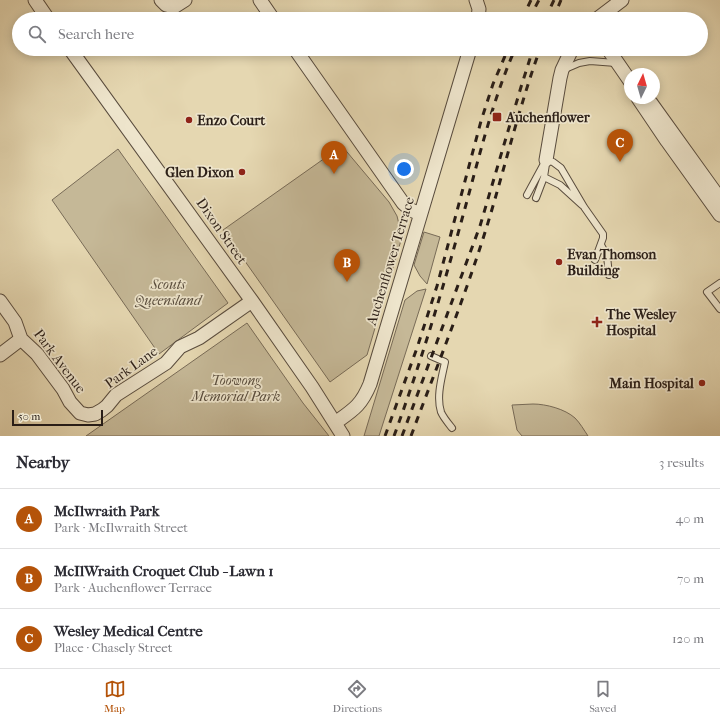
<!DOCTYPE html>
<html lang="en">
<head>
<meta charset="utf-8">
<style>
	:root { --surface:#fff; --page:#f2f2f3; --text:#2b2b33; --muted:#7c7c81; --line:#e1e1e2; --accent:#b45309 }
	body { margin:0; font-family:"IM FELL French Canon",serif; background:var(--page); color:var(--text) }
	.compass { position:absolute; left:624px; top:68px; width:36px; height:36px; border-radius:50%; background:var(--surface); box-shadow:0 2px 10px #0003; rotate:5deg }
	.scale { position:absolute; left:12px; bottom:10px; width:91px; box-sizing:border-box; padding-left:4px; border:2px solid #2a1e17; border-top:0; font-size:11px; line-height:14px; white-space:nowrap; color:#2a1e17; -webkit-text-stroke:3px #eee5cc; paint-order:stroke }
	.you { position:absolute; left:404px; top:169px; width:14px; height:14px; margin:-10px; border:3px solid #fff; border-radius:50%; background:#1a73e8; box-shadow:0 0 0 6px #1a73e833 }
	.badge { display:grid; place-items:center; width:26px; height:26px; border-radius:50%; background:var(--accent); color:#fff; font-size:13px; font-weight:700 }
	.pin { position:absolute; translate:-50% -33px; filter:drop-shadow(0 1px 2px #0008) }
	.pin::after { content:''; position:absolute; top:21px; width:14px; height:12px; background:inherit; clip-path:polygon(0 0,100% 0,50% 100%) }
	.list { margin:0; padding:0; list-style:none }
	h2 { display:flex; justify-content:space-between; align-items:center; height:52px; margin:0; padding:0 16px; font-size:17px }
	h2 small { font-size:13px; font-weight:400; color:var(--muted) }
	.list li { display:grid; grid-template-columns:26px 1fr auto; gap:12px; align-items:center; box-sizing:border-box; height:60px; padding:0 16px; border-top:1px solid var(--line) }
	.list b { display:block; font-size:15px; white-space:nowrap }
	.list p { margin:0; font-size:13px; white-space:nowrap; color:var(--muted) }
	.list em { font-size:13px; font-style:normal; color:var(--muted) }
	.icon { flex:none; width:22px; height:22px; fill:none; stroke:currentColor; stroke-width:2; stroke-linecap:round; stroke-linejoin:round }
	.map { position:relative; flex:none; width:720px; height:436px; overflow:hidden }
	.search { position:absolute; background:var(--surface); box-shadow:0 2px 10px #0003; left:12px; right:12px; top:12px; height:44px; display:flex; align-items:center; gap:10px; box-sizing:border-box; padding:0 14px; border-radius:22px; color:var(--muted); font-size:15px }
	.sheet { height:232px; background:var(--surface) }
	nav { display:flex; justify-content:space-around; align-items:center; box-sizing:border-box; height:56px; border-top:1px solid var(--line); background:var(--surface); font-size:11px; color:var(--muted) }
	nav a { display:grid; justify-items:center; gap:2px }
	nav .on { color:var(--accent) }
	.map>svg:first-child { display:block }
	.green { fill:#c5b897; stroke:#786b57 }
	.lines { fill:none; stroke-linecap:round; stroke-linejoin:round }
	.service-casing { stroke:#594c3e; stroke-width:8 }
	.minor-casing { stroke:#594c3e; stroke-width:15 }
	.service { stroke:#eee5cc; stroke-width:6 }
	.minor { stroke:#eee5cc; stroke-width:13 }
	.rail { stroke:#2a1e17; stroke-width:3; stroke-dasharray:7 7; stroke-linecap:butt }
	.poi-dot { fill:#8f2418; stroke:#eee5cc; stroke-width:1.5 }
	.labels { text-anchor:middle; stroke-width:3.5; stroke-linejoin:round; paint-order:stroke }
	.poi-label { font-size:14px; font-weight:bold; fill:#2a1e17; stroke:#eee5cc; text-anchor:start }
	.street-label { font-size:14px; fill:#2a1e17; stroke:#eee5cc }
	.park-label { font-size:14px; font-style:italic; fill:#584c3d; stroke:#eee5cc }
</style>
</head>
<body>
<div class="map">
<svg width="720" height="436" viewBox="0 0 720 436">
	<rect width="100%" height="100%" fill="#e5d7b1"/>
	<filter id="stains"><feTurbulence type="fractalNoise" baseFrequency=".005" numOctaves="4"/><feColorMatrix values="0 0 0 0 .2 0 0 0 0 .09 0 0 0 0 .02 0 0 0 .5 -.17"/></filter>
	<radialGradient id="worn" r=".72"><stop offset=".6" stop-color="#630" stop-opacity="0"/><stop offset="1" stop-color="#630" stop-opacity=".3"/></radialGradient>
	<path class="green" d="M342,146L389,202L397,216L402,237L367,355L330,382L223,230Z
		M118,149L228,303L159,354L52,200Z
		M424,232L440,237L427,284L420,276L414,265Z
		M426,289L379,436H364L405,300L417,291Z
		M247,323L303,403L329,436H86Z
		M533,404C546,404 565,409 575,418C580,423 584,430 588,436H522L517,430L512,405Z"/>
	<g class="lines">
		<defs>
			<path id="service" d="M565,69L579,63L590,61L616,63
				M546,160L553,162L561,168L584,207L603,234V238L595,260
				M544,177L560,185L582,205
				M527,195L546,160
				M536,198L544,177L546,164
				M601,245L607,256L609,275
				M720,283L707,292L720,309
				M431,356L445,362C442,377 436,396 441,412C443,417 448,423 452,428"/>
			<path id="minor" d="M35,0L48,19
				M161,0L166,5L174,7L185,0
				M260,0L273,19
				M476,0L479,9L478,19
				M597,19L622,0
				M70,49L252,301L312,387L343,436
				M295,49L403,203L411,210L420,214
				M608,49L630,81
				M638,98L667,141L720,215
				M651,103L720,199
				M546,160L560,78L562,70L572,49
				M0,301L15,322L21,339L37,354L63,389L70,402L80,413L88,415L95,414L102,410L107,406L116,395L166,363L180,347L199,338L252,301
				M0,355L21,339
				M335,423C353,410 361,406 370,384L470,49"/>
		</defs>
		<use href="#service" class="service-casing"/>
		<use href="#minor" class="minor-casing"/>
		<use href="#service" class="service"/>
		<use href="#minor" class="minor"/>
		<path class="rail" d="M522,19L531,0
			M529,19L539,0
			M545,19L554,0
			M553,19L561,0
			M385,436L417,348L437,286L481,121L493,84L508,49
			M394,436C420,365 442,292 462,219C478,162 491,104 515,49
			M402,436L480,226L521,87L533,49
			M411,436C437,366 465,297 487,226C505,167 519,107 540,49"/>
	</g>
	<g class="poi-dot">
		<rect x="492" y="112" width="10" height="10" rx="2"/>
		<circle cx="189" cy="120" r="4"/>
		<circle cx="242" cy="172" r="4"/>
		<circle cx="559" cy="262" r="4"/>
		<path d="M595 316h4v4h4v4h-4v4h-4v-4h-4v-4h4z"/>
		<circle cx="702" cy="383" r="4"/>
	</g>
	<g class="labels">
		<g class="poi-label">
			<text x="506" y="122">Auchenflower</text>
			<text x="197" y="125">Enzo Court</text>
			<text x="234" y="177" text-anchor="end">Glen Dixon</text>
			<text x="567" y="259">Evan Thomson<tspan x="567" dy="16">Building</tspan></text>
			<text x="606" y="319">The Wesley<tspan x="606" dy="16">Hospital</tspan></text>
			<text x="694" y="388" text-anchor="end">Main Hospital</text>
		</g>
		<g class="street-label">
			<text transform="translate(222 231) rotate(55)" y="5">Dixon Street</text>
			<text transform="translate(390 261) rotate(-73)" y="5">Auchenflower Terrace</text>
			<text transform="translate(60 361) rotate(53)" y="5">Park Avenue</text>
			<text transform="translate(131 367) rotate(-36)" y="5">Park Lane</text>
		</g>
		<g class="park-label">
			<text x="168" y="289">Scouts<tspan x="168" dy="16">Queensland</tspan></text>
			<text x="236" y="385">Toowong<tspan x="236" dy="16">Memorial Park</tspan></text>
		</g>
	</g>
	<rect width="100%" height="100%" filter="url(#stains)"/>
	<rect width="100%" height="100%" fill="url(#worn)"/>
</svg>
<svg class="compass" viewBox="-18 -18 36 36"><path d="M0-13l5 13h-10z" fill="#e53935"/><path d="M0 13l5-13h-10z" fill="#7c7c81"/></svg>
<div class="scale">50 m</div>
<div class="you"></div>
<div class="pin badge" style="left:334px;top:174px">A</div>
<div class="pin badge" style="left:347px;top:282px">B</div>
<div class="pin badge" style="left:620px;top:162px">C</div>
<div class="search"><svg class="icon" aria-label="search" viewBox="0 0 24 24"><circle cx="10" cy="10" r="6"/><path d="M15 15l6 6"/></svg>Search here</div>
</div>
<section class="sheet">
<h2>Nearby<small>3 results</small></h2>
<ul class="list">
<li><span class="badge">A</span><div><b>McIlwraith Park</b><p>Park · McIlwraith Street</p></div><em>40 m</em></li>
<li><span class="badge">B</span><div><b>McIlWraith Croquet Club - Lawn 1</b><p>Park · Auchenflower Terrace</p></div><em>70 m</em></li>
<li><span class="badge">C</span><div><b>Wesley Medical Centre</b><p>Place · Chasely Street</p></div><em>120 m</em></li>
</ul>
</section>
<nav>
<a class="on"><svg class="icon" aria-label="map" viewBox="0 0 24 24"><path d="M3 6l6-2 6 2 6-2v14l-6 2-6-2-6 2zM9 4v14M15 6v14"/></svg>Map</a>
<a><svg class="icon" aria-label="directions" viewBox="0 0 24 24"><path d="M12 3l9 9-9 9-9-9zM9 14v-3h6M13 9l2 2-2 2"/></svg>Directions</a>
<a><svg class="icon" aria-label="saved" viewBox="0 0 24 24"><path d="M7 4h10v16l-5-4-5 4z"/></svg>Saved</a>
</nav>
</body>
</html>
